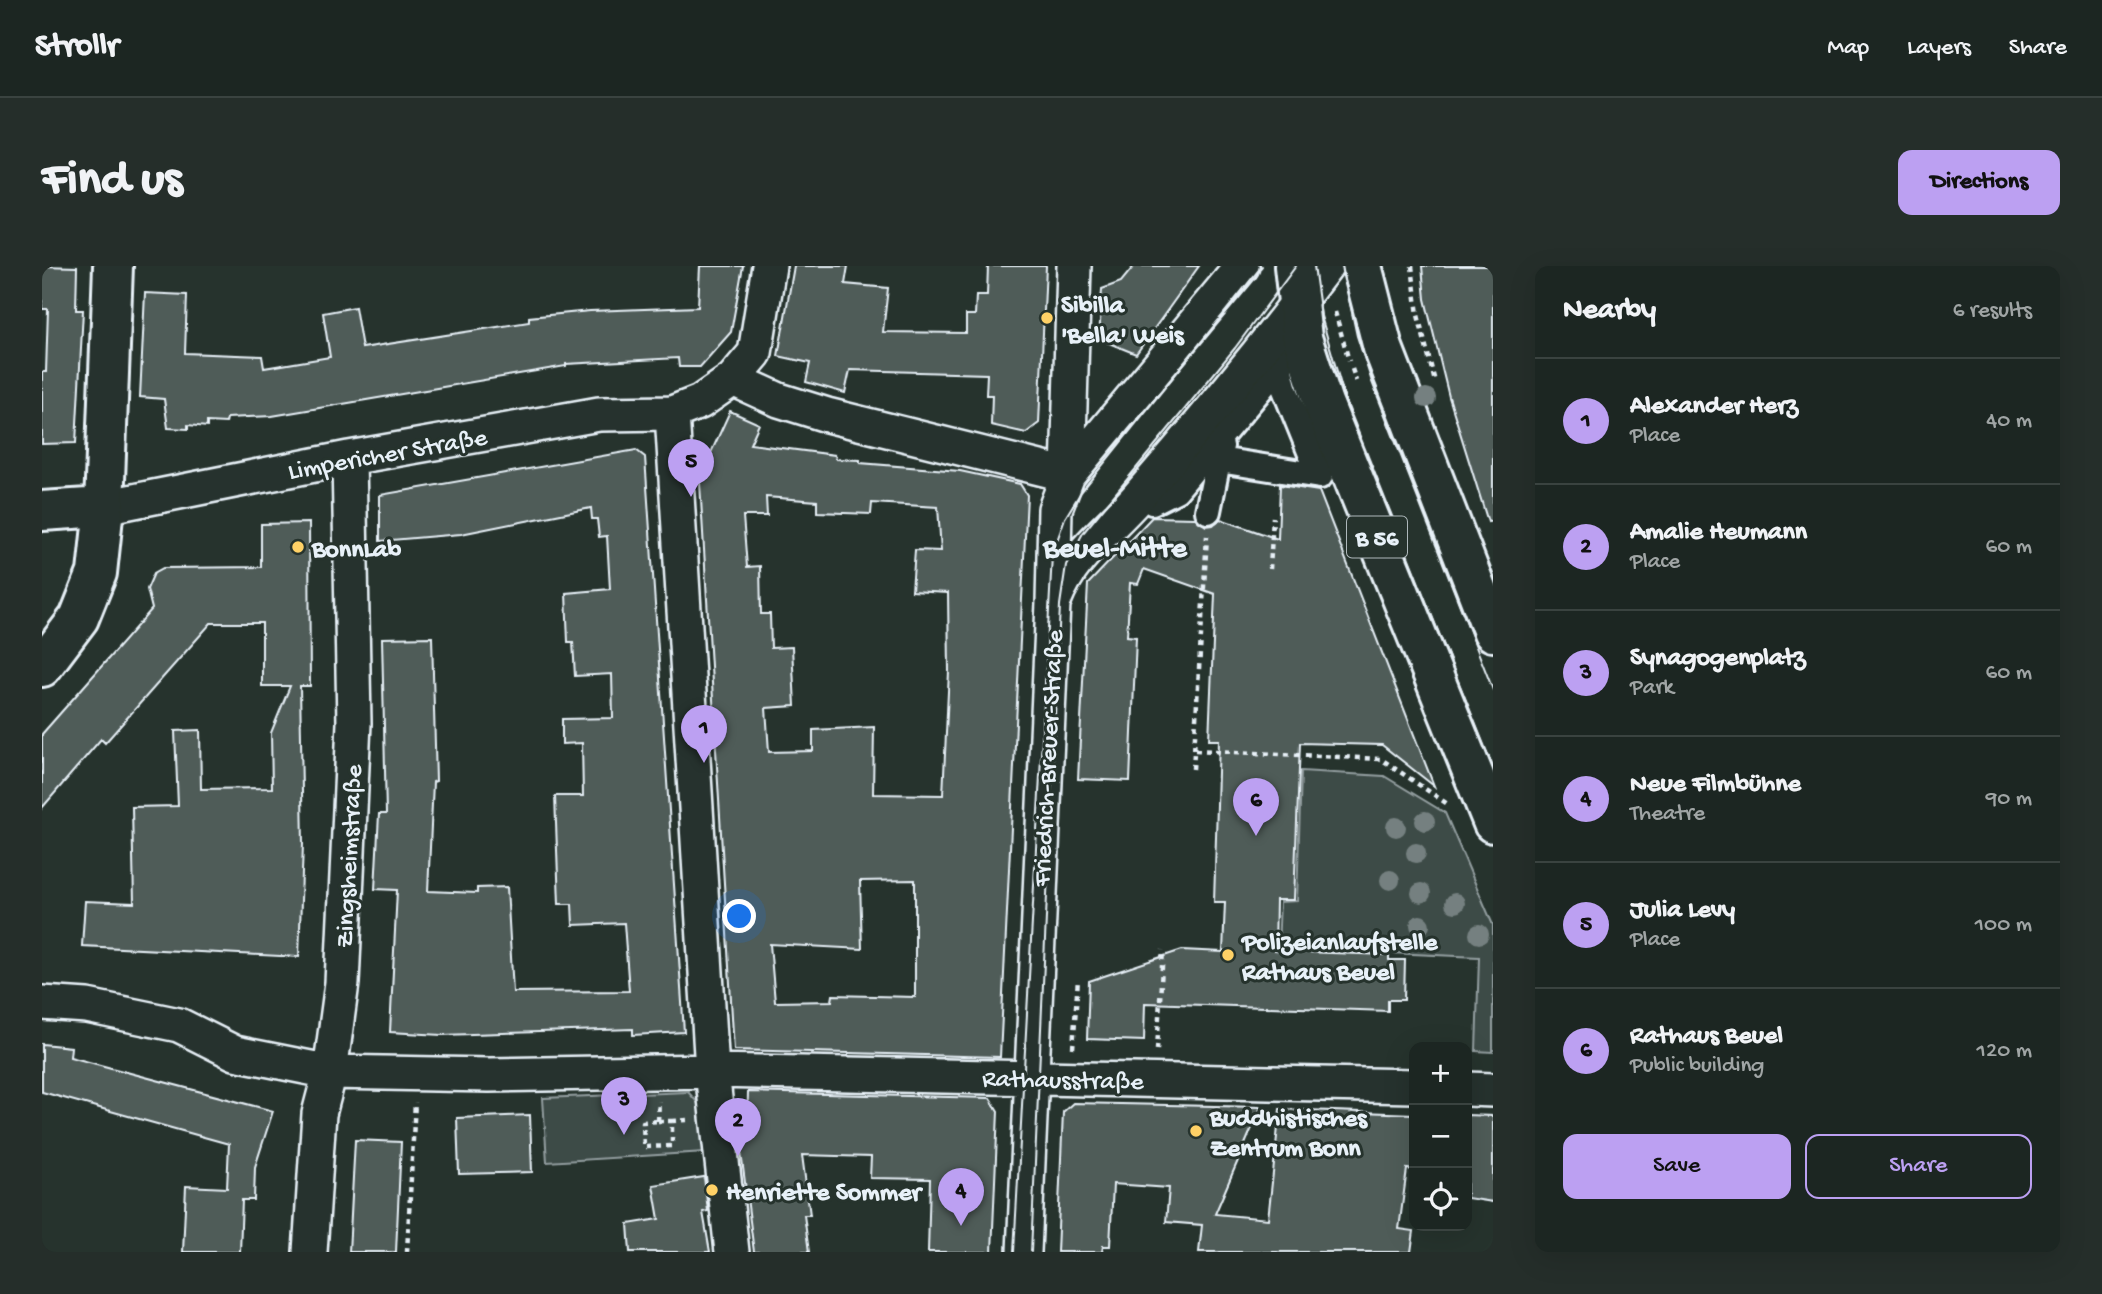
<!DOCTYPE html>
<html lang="en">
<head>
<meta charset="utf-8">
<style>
	:root { --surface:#1c2622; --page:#252e2a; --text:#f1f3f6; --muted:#a0a5a5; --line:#3a4340; --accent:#bca0f2 }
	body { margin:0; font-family:"Gochi Hand",sans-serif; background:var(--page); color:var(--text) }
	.controls { position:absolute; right:21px; bottom:21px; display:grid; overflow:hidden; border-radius:14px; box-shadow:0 7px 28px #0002 }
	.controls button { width:63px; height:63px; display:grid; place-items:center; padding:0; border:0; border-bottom:2px solid var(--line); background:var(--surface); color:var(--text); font:35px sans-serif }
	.you { position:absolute; left:698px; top:651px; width:24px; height:24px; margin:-18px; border:5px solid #fff; border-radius:50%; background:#1a73e8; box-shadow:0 0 0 10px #1a73e833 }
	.badge { display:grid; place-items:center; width:46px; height:46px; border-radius:50%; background:var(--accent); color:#111; font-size:23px; font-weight:700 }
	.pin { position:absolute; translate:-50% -58px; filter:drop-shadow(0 2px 4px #0008) }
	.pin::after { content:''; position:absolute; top:37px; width:24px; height:21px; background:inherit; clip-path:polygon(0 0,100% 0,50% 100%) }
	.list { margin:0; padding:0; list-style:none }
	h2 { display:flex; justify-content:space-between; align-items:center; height:91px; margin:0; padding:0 28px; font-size:30px }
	h2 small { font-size:23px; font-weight:400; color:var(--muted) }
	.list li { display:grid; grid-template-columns:46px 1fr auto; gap:21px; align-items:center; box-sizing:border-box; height:126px; padding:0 28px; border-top:2px solid var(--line) }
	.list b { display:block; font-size:26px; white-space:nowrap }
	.list p { margin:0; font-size:23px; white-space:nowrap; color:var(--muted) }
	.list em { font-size:23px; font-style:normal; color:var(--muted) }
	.actions { display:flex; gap:14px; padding:21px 28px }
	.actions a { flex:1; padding:16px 0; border:2px solid var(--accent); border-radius:14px; text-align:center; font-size:24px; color:var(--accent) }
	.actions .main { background:var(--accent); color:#111 }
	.icon { flex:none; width:38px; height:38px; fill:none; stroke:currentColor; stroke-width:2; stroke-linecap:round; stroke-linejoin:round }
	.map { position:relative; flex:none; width:1451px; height:986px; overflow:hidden; border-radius:14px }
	header { display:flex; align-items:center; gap:42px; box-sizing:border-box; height:98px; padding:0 35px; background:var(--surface); border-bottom:2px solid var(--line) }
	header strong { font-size:33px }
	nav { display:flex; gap:38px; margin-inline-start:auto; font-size:24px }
	.intro { display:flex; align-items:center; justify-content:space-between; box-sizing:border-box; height:168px; padding:0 42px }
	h1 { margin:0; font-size:49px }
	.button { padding:18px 32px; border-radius:14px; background:var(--accent); color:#111; font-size:24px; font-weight:700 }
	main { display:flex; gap:42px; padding:0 42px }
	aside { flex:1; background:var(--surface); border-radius:14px; box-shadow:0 7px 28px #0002 }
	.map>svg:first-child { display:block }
	.green { fill:#3e4b47; stroke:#939ea0; stroke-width:2 }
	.building { fill:#505c59; stroke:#e8f1f8; stroke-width:2; fill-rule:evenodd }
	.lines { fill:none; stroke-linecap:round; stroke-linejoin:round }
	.pedestrian-casing { stroke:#e8f1f8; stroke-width:30 }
	.minor-casing { stroke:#e8f1f8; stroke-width:38 }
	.tertiary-casing { stroke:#e8f1f8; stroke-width:44 }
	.primary-casing { stroke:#e8f1f8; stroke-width:44 }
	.path { stroke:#e8f1f8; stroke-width:4.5; stroke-dasharray:5 5; stroke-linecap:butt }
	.pedestrian { stroke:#26332d; stroke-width:24 }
	.minor { stroke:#26332d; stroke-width:33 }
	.tertiary { stroke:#26332d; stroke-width:38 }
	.primary { stroke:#26332d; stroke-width:38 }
	.tram { stroke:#e8f1f8; stroke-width:2 }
	.tree { fill:#758080 }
	.poi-dot { fill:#ffd166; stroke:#26332d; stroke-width:2.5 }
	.labels { text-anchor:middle; stroke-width:6; stroke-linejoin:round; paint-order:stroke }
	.shield { fill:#26332d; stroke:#aeb8bb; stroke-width:2 }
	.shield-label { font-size:24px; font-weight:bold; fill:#e8f1f8 }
	.poi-label { font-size:26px; font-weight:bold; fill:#e8f1f8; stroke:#26332d; text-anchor:start }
	.street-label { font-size:26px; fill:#e8f1f8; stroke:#26332d }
	.quarter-label { font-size:30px; font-weight:bold; fill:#e8f1f8; stroke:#26332d }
</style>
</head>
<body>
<header>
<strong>Strollr</strong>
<nav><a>Map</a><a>Layers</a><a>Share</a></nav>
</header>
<div class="intro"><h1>Find us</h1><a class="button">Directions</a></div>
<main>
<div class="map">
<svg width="1451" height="986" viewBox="0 0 1451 986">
	<rect width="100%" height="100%" fill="#26332d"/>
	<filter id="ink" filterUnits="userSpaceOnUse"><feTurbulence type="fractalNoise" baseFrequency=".0143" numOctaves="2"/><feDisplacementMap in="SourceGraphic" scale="14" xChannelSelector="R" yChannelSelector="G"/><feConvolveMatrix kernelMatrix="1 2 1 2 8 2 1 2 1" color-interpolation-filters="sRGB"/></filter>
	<g filter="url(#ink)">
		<path class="green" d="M1259,505L1342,510L1403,547L1451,659V786L1434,785L1437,691L1236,682L1238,636L1255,635Z
			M646,826L656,837L663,886L505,896L501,832Z"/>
		<path class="building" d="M0,0L35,1L34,44H41L34,177L0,178V106H4L6,43H0Z
			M658,0H701L689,66L658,101H637L636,92L524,98V100L230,150L185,152L184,157L165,156V161L146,159V163L126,162L122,133L98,131L103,27L145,29L143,87L220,90L222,102L288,91L281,47L313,41L320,82L487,56V51L548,45L656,41Z
			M752,0H806L803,18L846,22L841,66L924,67V49H933L934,29H945L946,0H1004L997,157L984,167L949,159L950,129H944L945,108L808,104L803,127L764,116L768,97L736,90Z
			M1092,0H1157L1094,88L1057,73L1060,23L1079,16Z
			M1380,0H1451V255L1446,256L1407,131L1383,33Z
			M688,145L717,158L708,178L793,189L794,193L818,194V197L918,205L978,218L985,229L958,791L692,784L657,200H663ZM724,231L775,235V246L829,248L830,237L896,241L899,285L873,284L870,325L906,327L907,405L901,529L831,528L832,461L771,464V485L727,486L724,442L753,440L750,381L729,382L728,348H719L718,300L705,301L701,250H725ZM873,614V731L791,729L790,735L733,736L728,678L820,683L818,615Z
			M594,184L603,191L642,766L591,769V763L400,769L348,766L355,624L333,623L337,548H344L340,372L390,371L394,515L391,516L386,625L435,627V622L465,621L471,726L587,725L582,657L531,659L530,638H517L513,530H541L540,477L520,478V453L571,452L570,408L533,410L531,376H526L524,327L568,323L565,270L557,271L555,253H550L549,242L419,268L338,275V229Z
			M1238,219L1277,225L1392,520L1340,479L1258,477L1252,634H1234L1233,685L1347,689V694H1363L1362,734H1346V745L1103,737L1102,775L1045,773L1047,715L1140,684L1181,686L1183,636H1172L1177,474H1167L1173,328L1102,303L1096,318L1088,317L1085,370L1094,371L1088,515L1036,513L1046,318L1110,251L1153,252L1164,260L1171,259L1178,253L1236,273Z
			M267,257L268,420H258L261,578L257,691L40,680L43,635L92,637L90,541L136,540L133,465L158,464L159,523L230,522L229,467L248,420H220V357H169L63,477L59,473L0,542V468L110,343L105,323L112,307L121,302L219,301V258Z
			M0,778L29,781L28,791L231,845L213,901L212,934H200L198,986H141L144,920L185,922L187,878L0,826Z
			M706,826L948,832L956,845L950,986H886L888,913L828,912L829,891L760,889L768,949H762L767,986H712L696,863L705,864Z
			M1031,837L1219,841L1173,948L1226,953L1238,843L1372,848V904L1365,903L1357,963L1372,965L1369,986H1157L1160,959L1124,956L1127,922L1071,918L1068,980H1061L1060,986H1015L1021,846Z
			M488,849L490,906L417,908L415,852Z
			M1425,849L1451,850V936L1425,932Z
			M313,874L359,876L354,986H307Z
			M662,911L666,945L661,946L668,986H588L586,958L617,953L611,919Z"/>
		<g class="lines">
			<defs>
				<path id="pedestrian" d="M1234,89L1242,121L1278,210
					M1177,194L1278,210
					M1110,236L1134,224L1245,91
					M1166,245L1179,180"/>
				<path id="minor" d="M691,113L737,134L785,149L1026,209
					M630,147L670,805L690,986
					M1026,209L1200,0
					M62,241L307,192L557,148L630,147L658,136L691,113L713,87L727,0
					M1012,335C1029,290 1064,267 1095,232C1160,157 1224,79 1284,0
					M0,737L45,740L137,759L193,787L288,806L447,809L670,805L1372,820
					M1425,823L1451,824
					M268,986L277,848L288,806L300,717L312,457L307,192
					M982,986L1011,337L1013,243L1026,209L1032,0"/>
				<path id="tertiary" d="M0,245L62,241
					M0,401L37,352L55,307L62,241L71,0"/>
				<path id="primary" d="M1252,0L1260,72L1281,137L1451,557
					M1320,0L1341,82L1451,366"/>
			</defs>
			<use href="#pedestrian" class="pedestrian-casing"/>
			<use href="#minor" class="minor-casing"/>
			<use href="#tertiary" class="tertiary-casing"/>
			<use href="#primary" class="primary-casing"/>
			<path class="path" d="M1370,0L1376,49L1393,116
				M1293,46L1307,95
				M1310,103L1314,115
				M1228,303L1231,251
				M1153,484L1339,493L1407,539
				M1151,503L1165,270
				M1031,782L1036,713
				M1115,784L1121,684
				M616,855H630V880L602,881L601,856Z
				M616,855L617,835
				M630,855L646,854
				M365,986L373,836"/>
			<use href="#pedestrian" class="pedestrian"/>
			<use href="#minor" class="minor"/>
			<use href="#tertiary" class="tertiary"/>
			<use href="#primary" class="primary"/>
			<path class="tram" d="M1272,0L1279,50L1303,133L1451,502
				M1300,0L1315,70L1330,116L1451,424
				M972,986L1010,289L1023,252L1039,226L1220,0
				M989,986L1018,339L1024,299L1041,267L1193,82L1254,0"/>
		</g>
		<g class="tree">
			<circle cx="1384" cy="132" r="10"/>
			<circle cx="1383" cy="555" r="10"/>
			<circle cx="1354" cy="561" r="10"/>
			<circle cx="1374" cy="587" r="10"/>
			<circle cx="1348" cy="614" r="10"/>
			<circle cx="1379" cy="627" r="10"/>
			<circle cx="1413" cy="637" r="10"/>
			<circle cx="1378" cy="659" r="10"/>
			<circle cx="1437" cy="668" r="10"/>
		</g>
	</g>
	<g class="poi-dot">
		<circle cx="1005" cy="52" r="7"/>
		<circle cx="256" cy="281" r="7"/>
		<circle cx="1186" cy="689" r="7"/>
		<circle cx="1154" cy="865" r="7"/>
		<circle cx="670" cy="924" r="7"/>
	</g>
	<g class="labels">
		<rect class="shield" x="1305" y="250.5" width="60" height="41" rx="5"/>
		<g class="shield-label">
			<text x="1335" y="279">B 56</text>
		</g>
		<g class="poi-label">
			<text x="1019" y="46">Sibilla<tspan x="1019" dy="30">'Bella' Weis</tspan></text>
			<text x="270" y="290">BonnLab</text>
			<text x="1200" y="683">Polizeianlaufstelle<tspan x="1200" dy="30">Rathaus Beuel</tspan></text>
			<text x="1168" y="859">Buddhistisches<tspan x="1168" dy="30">Zentrum Bonn</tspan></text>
			<text x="684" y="933">Henriette Sommer</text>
		</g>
		<g class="street-label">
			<text transform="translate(345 186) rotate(-10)" y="9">Limpericher Straße</text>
			<text transform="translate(1004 492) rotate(-87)" y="9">Friedrich-Breuer-Straße</text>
			<text transform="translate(305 590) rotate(-87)" y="9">Zingsheimstraße</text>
			<text transform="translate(1021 812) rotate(1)" y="9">Rathausstraße</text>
		</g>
		<g class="quarter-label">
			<text x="1073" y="290">Beuel-Mitte</text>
		</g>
	</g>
</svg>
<div class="controls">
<button>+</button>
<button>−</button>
<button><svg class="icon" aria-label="locate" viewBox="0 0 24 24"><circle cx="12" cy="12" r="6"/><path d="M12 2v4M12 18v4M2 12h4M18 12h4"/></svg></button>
</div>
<div class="you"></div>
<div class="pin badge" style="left:662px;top:497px">1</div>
<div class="pin badge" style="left:696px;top:890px">2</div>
<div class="pin badge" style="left:582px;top:869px">3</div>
<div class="pin badge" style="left:919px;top:960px">4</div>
<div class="pin badge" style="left:649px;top:231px">5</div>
<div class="pin badge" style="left:1214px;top:570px">6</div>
</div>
<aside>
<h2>Nearby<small>6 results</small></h2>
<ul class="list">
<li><span class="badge">1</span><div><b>Alexander Herz</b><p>Place</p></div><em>40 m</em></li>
<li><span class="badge">2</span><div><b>Amalie Heumann</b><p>Place</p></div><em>60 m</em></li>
<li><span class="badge">3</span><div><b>Synagogenplatz</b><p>Park</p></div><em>60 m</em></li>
<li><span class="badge">4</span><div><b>Neue Filmbühne</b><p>Theatre</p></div><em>90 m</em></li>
<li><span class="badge">5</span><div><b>Julia Levy</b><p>Place</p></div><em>100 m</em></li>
<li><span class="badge">6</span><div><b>Rathaus Beuel</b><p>Public building</p></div><em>120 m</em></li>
</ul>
<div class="actions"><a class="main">Save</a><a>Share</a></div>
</aside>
</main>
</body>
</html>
